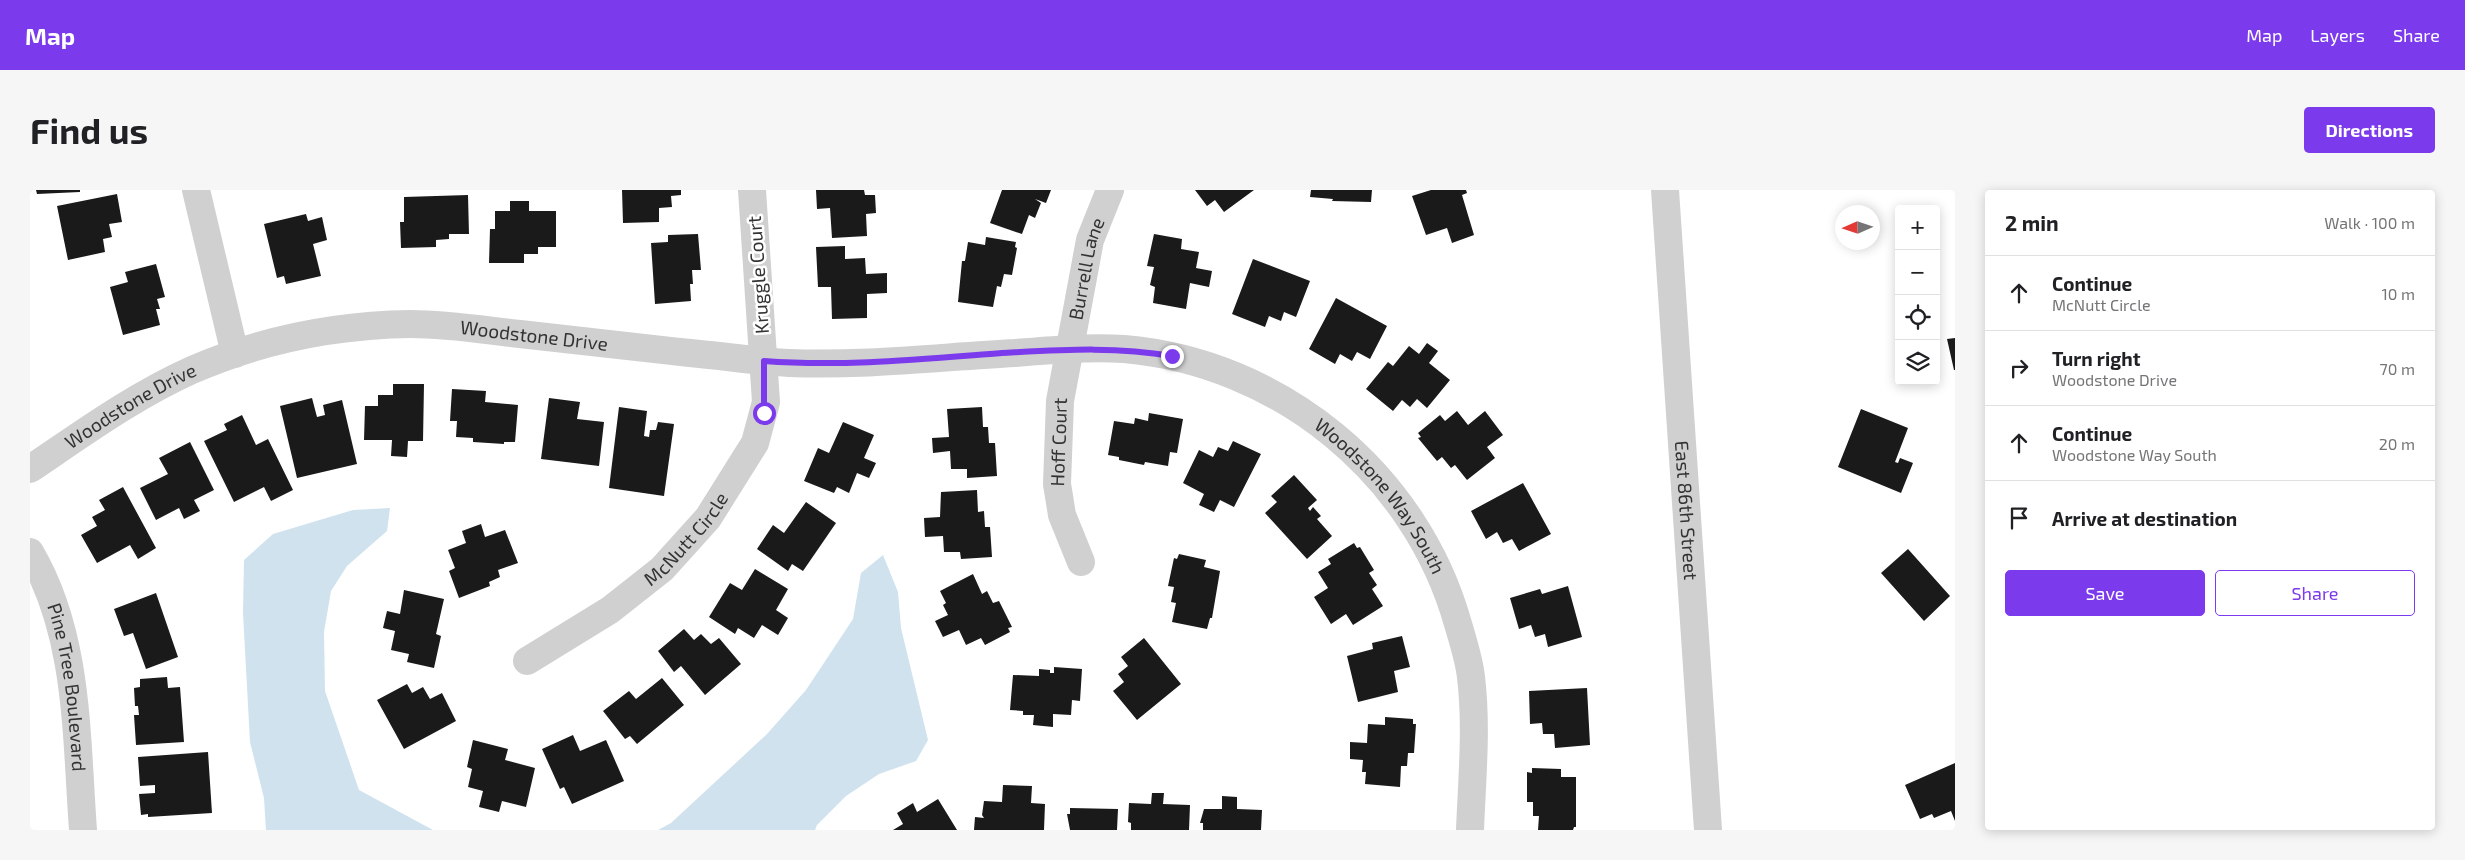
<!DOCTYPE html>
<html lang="en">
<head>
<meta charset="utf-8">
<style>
	:root { --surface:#fff; --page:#f6f6f6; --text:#202124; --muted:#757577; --line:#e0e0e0; --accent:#7c3aed }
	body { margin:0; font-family:"Exo 2",sans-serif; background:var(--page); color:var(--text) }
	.controls { position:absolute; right:15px; top:15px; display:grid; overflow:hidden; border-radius:5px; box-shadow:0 2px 12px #0003 }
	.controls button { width:45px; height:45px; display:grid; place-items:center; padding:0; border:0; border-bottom:1px solid var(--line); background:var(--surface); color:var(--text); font:25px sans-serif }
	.compass { position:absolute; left:1805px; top:15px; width:45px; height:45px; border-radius:50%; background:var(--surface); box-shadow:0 2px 12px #0003; rotate:267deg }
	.stop { position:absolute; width:15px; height:15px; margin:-11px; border:4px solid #7c3aed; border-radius:50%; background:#fff }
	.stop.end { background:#7c3aed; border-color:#fff; box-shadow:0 1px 5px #0008 }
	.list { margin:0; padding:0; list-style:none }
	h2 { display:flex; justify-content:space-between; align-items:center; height:65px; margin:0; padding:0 20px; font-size:21px }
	h2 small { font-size:16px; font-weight:400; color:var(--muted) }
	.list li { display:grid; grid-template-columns:32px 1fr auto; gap:15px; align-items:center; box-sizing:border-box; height:75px; padding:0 20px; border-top:1px solid var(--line) }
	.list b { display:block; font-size:19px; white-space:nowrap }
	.list p { margin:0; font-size:16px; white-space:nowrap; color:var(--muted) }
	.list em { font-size:16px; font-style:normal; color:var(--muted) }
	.actions { display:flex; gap:10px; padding:15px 20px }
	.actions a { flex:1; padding:11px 0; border:1px solid var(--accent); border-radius:5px; text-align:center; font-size:18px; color:var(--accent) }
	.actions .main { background:var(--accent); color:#fff }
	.icon { flex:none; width:28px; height:28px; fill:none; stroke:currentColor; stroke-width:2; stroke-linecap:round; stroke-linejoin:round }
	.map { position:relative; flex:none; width:1925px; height:640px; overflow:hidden; border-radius:5px }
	header { display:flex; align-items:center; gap:30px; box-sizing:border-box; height:70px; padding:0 25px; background:var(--accent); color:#fff }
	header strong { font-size:24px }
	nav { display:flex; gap:28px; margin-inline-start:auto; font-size:18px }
	.intro { display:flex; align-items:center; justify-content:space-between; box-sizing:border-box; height:120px; padding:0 30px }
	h1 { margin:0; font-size:35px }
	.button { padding:12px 22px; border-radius:5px; background:var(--accent); color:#fff; font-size:18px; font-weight:700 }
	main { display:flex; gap:30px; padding:0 30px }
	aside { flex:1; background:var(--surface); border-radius:5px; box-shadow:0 2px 12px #0003 }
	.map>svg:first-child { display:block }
	.water { fill:#cfe2ee }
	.building { fill:#1a1a1a }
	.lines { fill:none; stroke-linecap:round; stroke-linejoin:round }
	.minor { stroke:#d0d0d0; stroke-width:28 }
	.route { stroke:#7c3aed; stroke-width:6 }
	.labels { text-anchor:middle; stroke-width:5; stroke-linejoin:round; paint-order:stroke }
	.street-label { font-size:19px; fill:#333; stroke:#fff }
</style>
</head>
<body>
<header>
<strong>Map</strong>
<nav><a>Map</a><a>Layers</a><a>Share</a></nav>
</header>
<div class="intro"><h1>Find us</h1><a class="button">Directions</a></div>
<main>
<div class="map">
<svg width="1925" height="640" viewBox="0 0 1925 640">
	<rect width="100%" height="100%" fill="#fff"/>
	<path class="water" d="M360,318L357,341L317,376L301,401L294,442L295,501L329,600L403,640H236L234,608L220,552L213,423L214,370L243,344L323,320Z
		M853,365L868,402L871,438L898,550L886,571L849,584L816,606L787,635L785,640H628L641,633L737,544L776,500L823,429L831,383Z"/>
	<path class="building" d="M6,0H50V2L7,4Z
		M592,0H651V5L641,6L642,17L629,18V32L593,33Z
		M786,0H834L835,5H845L846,23L836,24L837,46L802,48L800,18L787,19Z
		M972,0H1021L1016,13L1005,9L1011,13L1005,28L999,25L992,44L960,33Z
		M1165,0H1224L1194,22L1185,10L1177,16Z
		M1281,0H1342L1341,12L1302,11L1303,9L1280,7Z
		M1401,0H1436L1437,3L1432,5L1444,45L1422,53L1417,38L1396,45L1382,6Z
		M87,4L92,32L79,34L82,47L73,49L75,62L38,70L27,16Z
		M438,5L439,44H419V49L406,50V57L371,58L370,32H374V7Z
		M480,11H499V21H526V57H508V64H494V73H459L460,39H465V21H480Z
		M276,24L278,31L292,27L297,50L283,54L291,86L256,94L254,86L247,88L234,34Z
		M668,44L671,80H662L663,94H660L661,111L625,114L621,53L638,52V45Z
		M1124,44L1152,49L1151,59L1169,62L1166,78L1182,81L1179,97L1160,93L1156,119L1123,113L1125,97L1120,95L1124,77L1117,76Z
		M956,47L986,52L985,57L987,58L982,85L974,84L971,97L967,96L963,117L928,112L932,71H935L938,52L955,55Z
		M815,56V69L835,68L836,84L857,83V103L837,104V128L802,129L801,97H788L786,57Z
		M1223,69L1280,91L1266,127L1254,122L1251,131L1239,126L1235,137L1202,124Z
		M126,74L135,107L127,109L130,119H126L130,135L93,145L80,97L98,92L95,82Z
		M1306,108L1357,136L1340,169L1327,162L1322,171L1310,164L1305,174L1279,159Z
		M1925,148V180H1924L1917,149Z
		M1397,153L1408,161L1399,173L1420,190L1397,218L1387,209L1380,217L1372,210L1363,221L1336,199L1358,172L1363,176L1379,156L1389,164Z
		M363,194H394L393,251H378L377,267L361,266L362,250H334L335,216H348V205H363Z
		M422,199L456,201L455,212L488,215L485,252H474V254L443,252V248L426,247L427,231H420Z
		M282,208L287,227L295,225L293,215L312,210L327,274L267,288L250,216Z
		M519,208L550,212L547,229L574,232L569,276L511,269Z
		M589,217L617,221L614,246L619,247L620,240H626L628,232L644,234L634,306L579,298Z
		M952,217L953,237H958L959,253H965L967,286L937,288V279H921L920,261L903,263L902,248L919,247L917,219Z
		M1831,219L1878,238L1865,272L1868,273L1870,268L1883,273L1871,303L1808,277Z
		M1427,221L1438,235L1455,221L1473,245L1457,257L1465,268L1437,290L1425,275L1421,278L1412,267L1407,271L1388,248L1391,247L1388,243L1410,225L1415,231Z
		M1119,223L1153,229L1147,263L1140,262L1138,276L1115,272L1114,275L1089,270V267L1078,265L1084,231L1104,234L1105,228L1118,231Z
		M212,225L226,255L238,249L263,300L241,311L234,297L204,312L174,251L197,240L194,234Z
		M813,232L844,245L834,268L846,273L839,288L827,283L819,303L807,297L804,303L774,291L788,258L799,263Z
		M1203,251L1231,264L1204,317L1190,310L1184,322L1169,315L1174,304L1153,293L1169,260L1183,267L1188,257L1198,261Z
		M160,252L184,300L164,310L170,321L154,329L149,318L126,330L110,298L138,284L129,268Z
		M1264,285L1287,310L1278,318L1280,321L1283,317L1291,326L1287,329L1302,346L1277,369L1235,323L1247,312L1241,306Z
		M1493,293L1521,344L1489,361L1482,349L1473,353L1467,342L1456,349L1441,321Z
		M93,297L126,358L108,369L100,355L67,373L51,345L67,336L62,327L75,320L69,310Z
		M947,300L948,322L954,321L955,337H960L962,367L931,369L930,362H914L913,346L895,347L894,328L910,327L911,302Z
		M776,312L806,333L773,381L762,374L758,381L727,359L743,335L754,343Z
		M451,334L455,347L475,340L488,373L468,380L470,387L459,392L460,396L429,408L419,381L425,378L418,360L436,353L432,341Z
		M1324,353L1327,358L1330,357L1344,380L1339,383L1347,395L1342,399L1353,416L1323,435L1316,424L1301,434L1284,407L1298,398L1288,382L1301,374L1298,369Z
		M1878,359L1920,406L1894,431L1851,383Z
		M1149,364L1176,370L1174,377L1190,381L1182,428H1180L1177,439L1142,432L1146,413L1141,412L1144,397L1138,396L1144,368L1147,369Z
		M725,379L758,399L746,420L758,428L748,445L732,435L724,448L708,438L705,444L679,427L700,393L712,400Z
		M943,384L952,404L957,401L963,413L969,411L982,437L978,438L980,442L955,455L951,448L936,455L929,440L913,447L905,431L918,425L913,415L916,413L910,401Z
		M1538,396L1552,447L1518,457L1515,444L1505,447L1501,435L1489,439L1480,408L1510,399L1512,404Z
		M374,400L414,409L406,444L411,446L404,478L377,472L379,464L361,460L365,441L353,438L357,421L370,424Z
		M126,403L148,467L116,479L103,443L94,446L84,419Z
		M654,439L664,450L671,444L681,454L689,448L711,474L675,505L651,476L644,482L628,461Z
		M1372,446L1380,477L1364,481L1368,502L1328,512L1317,466L1343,459L1342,453Z
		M1114,448L1151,494L1107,530L1083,501L1094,492L1088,484L1098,476L1091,467Z
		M1024,477L1052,479L1050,511L1042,510L1041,525L1023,524V537L1003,535L1004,525H993V521L980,520L983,485L1009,486V479L1020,480V483H1024Z
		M137,487L138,498L150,497L154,552L106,555L104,525H109L108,516H105L104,498L110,497V489Z
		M632,488L654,515L607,554L600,546L595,549L573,521L599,501L606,509Z
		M377,494L382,503L393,497L400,509L412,503L426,531L374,559L347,510Z
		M1557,498L1560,555L1525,558L1524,544H1513L1512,533L1500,534L1499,501Z
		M1355,527L1383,529V534H1386L1384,563H1378L1377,576H1371L1370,597L1335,594L1336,582H1332L1333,570L1320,569V552L1337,553L1338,534L1355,535Z
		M543,545L550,561L576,550L594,591L542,614L534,597L530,599L512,559Z
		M443,550L478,559L475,570L505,578L496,617L472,611L469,622L449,617L453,601L438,597L442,579L437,577Z
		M178,562L182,623L118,627V624L111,625L109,604L125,603V595L110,596L108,567Z
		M1925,573V631L1921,621L1904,628L1902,624L1890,629L1875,595Z
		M1502,578L1531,579V587H1546V637H1544L1543,640H1508L1509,626H1503V612H1497V582L1502,583Z
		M973,595L1002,596L1001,613L1015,614L1014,640H944L945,627L954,628L952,625L954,611L972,612Z
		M1122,603H1134L1133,614L1160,615L1159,640H1101V633L1098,632L1099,613L1121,614Z
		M1192,606L1207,607V619L1232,620L1231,640H1173V633H1170L1174,619H1192Z
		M908,609L927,640H863L873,634L867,623L883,613L887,622Z
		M1040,618L1088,619L1087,640H1040L1037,624H1040Z"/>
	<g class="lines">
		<g class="minor">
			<path d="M166,0L205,164"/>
			<path id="s1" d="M1635,0L1678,640"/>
			<path id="s2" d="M0,279C52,244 104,206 162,180C231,150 306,135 381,134C418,134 454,140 490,144C546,150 603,157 660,163C693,166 726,171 759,173C835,176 910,167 985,163C1021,160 1057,157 1094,159C1249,172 1386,283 1428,434C1433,451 1439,469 1441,487C1447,537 1442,589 1440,640"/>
			<path id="s3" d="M0,362C49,445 46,546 53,640"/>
			<path id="s4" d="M1051,372L1032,325L1027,294L1030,211L1060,50L1080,0"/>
			<path id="s5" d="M497,471L580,420L632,379L678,328L725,253L736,212L722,0"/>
		</g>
	</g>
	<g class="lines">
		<path class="route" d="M734,223V171C813,177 893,169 972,163C1030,160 1085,156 1142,166"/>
	</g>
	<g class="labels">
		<g class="street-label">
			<text dy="7" stroke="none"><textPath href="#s4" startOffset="300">Burrell Lane</textPath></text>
			<text transform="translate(728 85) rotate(-94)" y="7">Kruggle Court</text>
			<text dy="7" stroke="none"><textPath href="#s2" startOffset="539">Woodstone Drive</textPath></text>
			<text dy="7" stroke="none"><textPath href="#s2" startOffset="119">Woodstone Drive</textPath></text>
			<text dy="7" stroke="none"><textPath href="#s4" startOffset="124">Hoff Court</textPath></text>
			<text dy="7" stroke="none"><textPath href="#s2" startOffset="1438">Woodstone Way South</textPath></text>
			<text dy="7" stroke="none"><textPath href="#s1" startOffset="321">East 86th Street</textPath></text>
			<text dy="7" stroke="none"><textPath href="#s5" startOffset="202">McNutt Circle</textPath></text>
			<text dy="7" stroke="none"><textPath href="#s3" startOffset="142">Pine Tree Boulevard</textPath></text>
		</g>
	</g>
</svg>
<div class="controls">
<button>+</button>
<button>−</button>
<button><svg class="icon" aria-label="locate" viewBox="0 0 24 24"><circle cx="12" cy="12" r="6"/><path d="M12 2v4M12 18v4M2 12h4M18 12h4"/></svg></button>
<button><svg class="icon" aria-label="layers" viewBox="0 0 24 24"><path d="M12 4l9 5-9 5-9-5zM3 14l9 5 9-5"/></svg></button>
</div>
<svg class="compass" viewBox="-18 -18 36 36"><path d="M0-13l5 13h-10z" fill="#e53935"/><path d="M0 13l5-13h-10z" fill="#757577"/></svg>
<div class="stop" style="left:734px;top:223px"></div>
<div class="stop end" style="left:1142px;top:166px"></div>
</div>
<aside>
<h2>2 min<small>Walk · 100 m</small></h2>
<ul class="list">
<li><svg class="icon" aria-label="ahead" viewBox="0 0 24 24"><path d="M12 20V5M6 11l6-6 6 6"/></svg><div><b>Continue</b><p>McNutt Circle</p></div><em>10 m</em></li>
<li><svg class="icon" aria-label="right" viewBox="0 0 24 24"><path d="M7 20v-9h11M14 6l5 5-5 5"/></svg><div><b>Turn right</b><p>Woodstone Drive</p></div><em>70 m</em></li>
<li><svg class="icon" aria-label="ahead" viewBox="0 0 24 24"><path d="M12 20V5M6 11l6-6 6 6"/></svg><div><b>Continue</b><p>Woodstone Way South</p></div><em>20 m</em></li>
<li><svg class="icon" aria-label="arrive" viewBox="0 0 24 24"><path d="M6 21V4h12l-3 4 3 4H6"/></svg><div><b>Arrive at destination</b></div></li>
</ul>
<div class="actions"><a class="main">Save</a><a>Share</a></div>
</aside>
</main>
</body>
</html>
